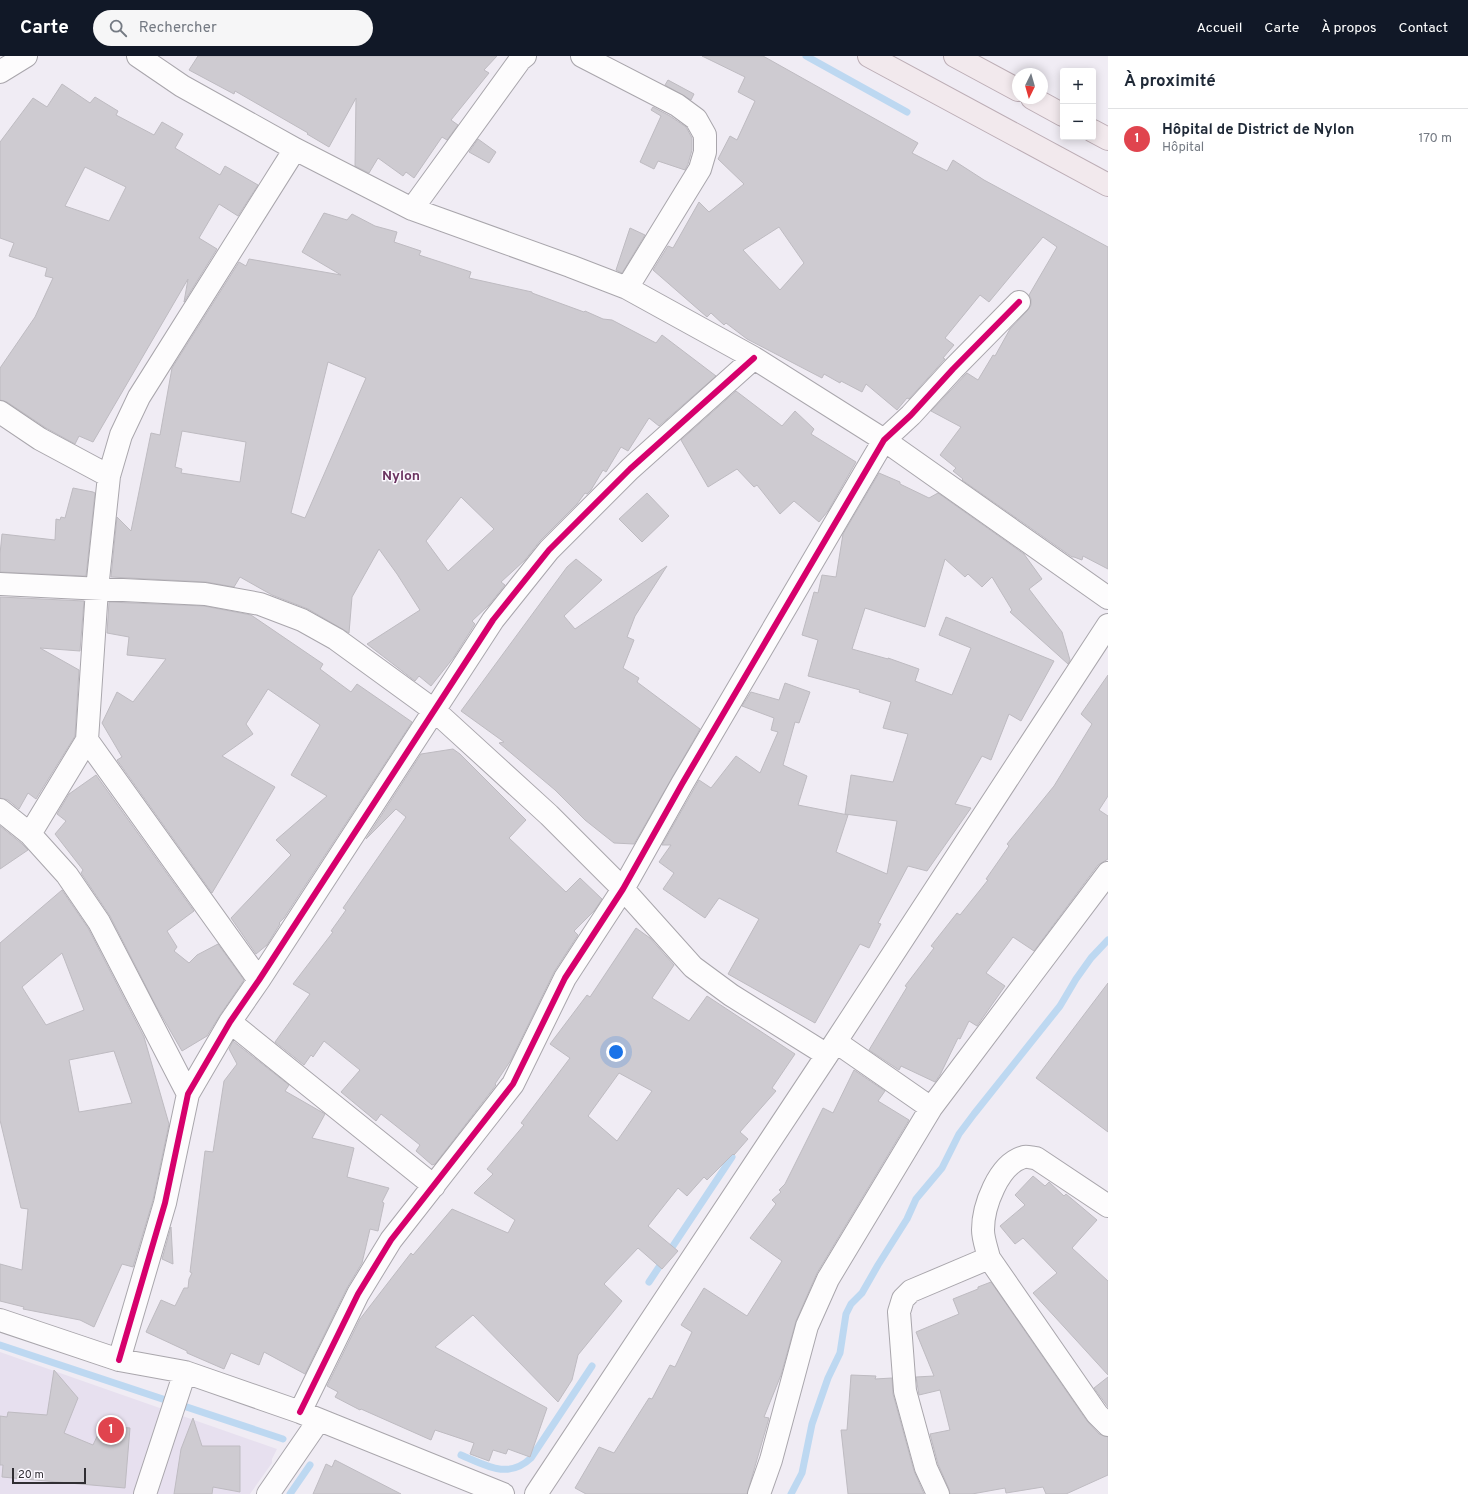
<!DOCTYPE html>
<html lang="fr">
<head>
<meta charset="utf-8">
<style>
	:root { --surface:#fff; --page:#f6f6f7; --text:#1f2937; --muted:#747a83; --line:#e0e1e3; --accent:#111827 }
	body { margin:0; font-family:Overpass,sans-serif; background:var(--page); color:var(--text) }
	.controls { position:absolute; right:12px; top:12px; display:grid; overflow:hidden; border-radius:4px; box-shadow:0 2px 10px #0003 }
	.controls button { width:36px; height:36px; display:grid; place-items:center; padding:0; border:0; border-bottom:1px solid var(--line); background:var(--surface); color:var(--text); font:20px sans-serif }
	.compass { position:absolute; left:1012px; top:12px; width:36px; height:36px; border-radius:50%; background:var(--surface); box-shadow:0 2px 10px #0003; rotate:185deg }
	.scale { position:absolute; left:12px; bottom:10px; width:74px; box-sizing:border-box; padding-left:4px; border:2px solid #302e33; border-top:0; font-size:11px; line-height:14px; white-space:nowrap; color:#302e33; -webkit-text-stroke:3px #fbf8fe; paint-order:stroke }
	.you { position:absolute; left:616px; top:996px; width:14px; height:14px; margin:-10px; border:3px solid #fff; border-radius:50%; background:#1a73e8; box-shadow:0 0 0 6px #1a73e833 }
	.badge { display:grid; place-items:center; width:26px; height:26px; border-radius:50%; background:var(--accent); color:#fff; font-size:13px; font-weight:700 }
	.pin { position:absolute; translate:-50% -50%; border:2px solid #fff; box-shadow:0 1px 4px #0006 }
	.list { margin:0; padding:0; list-style:none }
	h2 { display:flex; justify-content:space-between; align-items:center; height:52px; margin:0; padding:0 16px; font-size:17px }
	h2 small { font-size:13px; font-weight:400; color:var(--muted) }
	.list li { display:grid; grid-template-columns:26px 1fr auto; gap:12px; align-items:center; box-sizing:border-box; height:60px; padding:0 16px; border-top:1px solid var(--line) }
	.list b { display:block; font-size:15px; white-space:nowrap }
	.list p { margin:0; font-size:13px; white-space:nowrap; color:var(--muted) }
	.list em { font-size:13px; font-style:normal; color:var(--muted) }
	.icon { flex:none; width:22px; height:22px; fill:none; stroke:currentColor; stroke-width:2; stroke-linecap:round; stroke-linejoin:round }
	.map { position:relative; flex:none; width:1108px; height:1438px; overflow:hidden }
	header { display:flex; align-items:center; gap:24px; box-sizing:border-box; height:56px; padding:0 20px; background:var(--accent); color:#fff }
	header strong { font-size:19px }
	nav { display:flex; gap:22px; margin-inline-start:auto; font-size:14px }
	.search { width:280px; height:36px; background:var(--page); display:flex; align-items:center; gap:10px; box-sizing:border-box; padding:0 14px; border-radius:22px; color:var(--muted); font-size:15px }
	main { display:flex }
	aside { flex:1; background:var(--surface) }
	.map>svg:first-child { display:block }
	.built { fill:#e7e0ef }
	.lines { fill:none; stroke-linecap:round; stroke-linejoin:round }
	.stream { stroke:#bdd8f1; stroke-width:7 }
	.building { fill:#cecbd1; stroke:#bebbc1; fill-rule:evenodd }
	.minor-casing { stroke:#a9a6ac; stroke-width:24 }
	.major-casing { stroke:#bcadb5; stroke-width:24 }
	.minor { stroke:#fdfcfd; stroke-width:22 }
	.major { stroke:#f2e9ed; stroke-width:22 }
	.cycleway-casing { stroke:#fbf8fe; stroke-width:8 }
	.cycleway { stroke:#d6006c; stroke-width:6 }
	.labels { text-anchor:middle; stroke-width:3; stroke-linejoin:round; paint-order:stroke }
	.district-label { font-size:14px; font-weight:bold; fill:#6b3360; stroke:#fbf8fe }
</style>
</head>
<body>
<header>
<strong>Carte</strong>
<div class="search"><svg class="icon" aria-label="search" viewBox="0 0 24 24"><circle cx="10" cy="10" r="6"/><path d="M15 15l6 6"/></svg>Rechercher</div>
<nav><a>Accueil</a><a>Carte</a><a>À propos</a><a>Contact</a></nav>
</header>
<main>
<div class="map">
<svg width="1108" height="1438" viewBox="0 0 1108 1438">
	<rect width="100%" height="100%" fill="#f0ecf4"/>
	<path class="built" d="M0,1296L277,1393L272,1403V1407L250,1438H0Z"/>
	<g class="lines">
		<path class="stream" d="M806,0L907,56
			M649,1226L732,1101
			M0,1289L283,1383
			M461,1399C485,1409 508,1424 531,1402L592,1310
			M290,1438L310,1409
			M791,1438L802,1417L812,1368L828,1322L840,1297L846,1258L851,1248L862,1237L878,1209L907,1163L916,1143L942,1112L959,1078L974,1058L1060,950L1076,923L1091,902L1108,884"/>
	</g>
	<path class="building" d="M198,0H497L484,14L489,17L451,64L458,69L447,84L442,81L414,122L406,116L403,120L378,102L369,117L355,110L356,42L329,91L307,78L308,77L235,35L234,38L189,14Z
		M702,0H763L918,87L912,97L947,115L953,104L984,124L1108,191V513L1083,500L1082,504L1074,501H1072L962,424L963,423L953,415L956,412L940,399L961,371L931,355L967,317L978,324L993,299L995,300L1010,273L1028,254L1031,249V243L1029,239L1057,191L1043,181L989,246L980,239L945,282L954,289L943,302L945,303L909,343L907,342L897,354L866,328L862,336L841,325L840,327L824,318L822,322L747,283L726,267L724,269L711,257L707,261L653,214L668,190L673,192L699,146L709,156L744,128L718,103L730,80L737,84L755,45L738,36L745,21ZM779,171L804,207L780,234L743,194Z
		M668,24L694,38L691,44L665,29Z
		M62,28L90,47L95,41L118,55L116,59L154,79L162,66L183,78L175,92L220,119L225,110L258,129L238,160L219,148L199,182L217,193L184,246L188,223L93,386L79,380L75,388L46,372L7,346L0,344V312L35,261L53,222L45,220L47,212L9,200L14,187L0,182V86L33,42L47,51ZM85,111L126,131L109,165L65,150Z
		M653,51L670,60L686,71L692,82V94L688,108L685,114L658,105L654,113L640,106L661,60L651,54Z
		M478,83L496,96L489,107L469,96Z
		M324,157L347,164L352,158L375,170L397,176L394,186L421,195L419,199L471,216L469,222L532,236V237L584,256L585,255L603,263L612,264L656,287L662,279L716,320L659,370L649,362L628,395L621,391L606,416L603,414L591,434L587,438L585,437L577,448L540,485L525,504L501,526L505,529L489,549L472,565L475,568L454,601L431,630L419,620L415,625L367,588L420,554L397,518L379,493L352,541L349,577L308,553L272,539L240,521L234,531L206,526L111,521L117,461L131,475L151,377L160,379L172,312L239,206L246,210L249,203L341,219L302,196ZM328,306L366,322L305,462L291,457ZM182,375L246,386L240,426L181,417L182,413L175,411ZM461,441L494,473L448,515L426,485Z
		M630,172L645,179L622,217L616,214Z
		M736,335L782,370L795,355L814,373L811,378L856,406L828,455L819,466L794,445L780,458L757,429L754,431L737,413L708,431L681,384Z
		M879,417L900,426V428L929,442L938,437L1024,498L1042,523L1029,533L1062,576L1070,604L1068,608L1010,556L1012,554L992,521L982,531L968,518L965,521L945,503L925,571L865,552L852,593L888,603V602L919,613L915,625L952,639L971,592L939,579L946,561L1054,605L1021,665L1009,658L991,704L982,700L955,748L971,752L927,815L908,810L878,867L881,868L869,892L860,888L815,967L728,918L759,863L719,842L705,862L663,833L674,817L659,806L671,789H662L699,724L711,732L736,700L760,717L778,676L771,674L774,662L742,650L751,636L779,644L785,627L810,636L799,667L795,666L783,709L807,720L798,749L848,759L836,796L887,818L897,765L845,758L851,719L893,726L908,678L883,672L891,646L859,636L860,634L808,620L818,584L802,579L814,536L818,537L822,519L836,521L843,478Z
		M73,432L93,436L95,437L86,520L0,516V498L2,478L55,484L56,463L60,464L61,461L65,462Z
		M647,437L669,460L642,486L619,463Z
		M576,503L602,524L564,560L575,573L667,510L635,560L627,581L634,584L623,612L639,622L637,626L700,673L634,788L614,787L585,764L555,734L499,687L504,686L461,655L567,511Z
		M0,541L84,545L80,595L40,592L79,614L75,680L36,743L28,737L19,753L8,744L0,742Z
		M109,546L204,550L251,559L323,608L320,613L351,636L357,628L412,666L284,862L279,867L280,868L267,889L256,898L231,862L291,799L276,784L327,740L291,719L320,669L268,633L246,668L253,678L222,700L275,731L212,837L117,704L122,701L102,667L117,636L133,646L166,603L127,599L129,581L107,577Z
		M1108,619V740L1099,754L1108,760V803L1098,809L1034,895L1013,881L986,917L1005,930L977,970L969,965L960,983L958,982L940,1019L935,1026L901,1010L899,1014L869,994L907,931L905,930L934,892L931,890L957,857L960,859L988,824L986,823L1009,790L1007,788L1054,730L1092,668L1081,658Z
		M453,693L460,698L526,764L509,782L566,836L580,822L602,843L594,855L574,875L578,879L554,916L511,1004L495,1028L496,1029L435,1108L432,1109L416,1095L420,1089L381,1058L376,1065L341,1036L360,1014L324,985L313,1001L311,999L304,1009L275,986L310,938L293,928L333,876L331,875L346,854L343,852L406,761L396,753L366,783L421,698Z
		M96,719L194,855L167,875L177,891L174,895L189,907L197,899L218,888L244,924L220,959L207,980L182,995L156,950L110,860L81,817L83,814L55,778L66,765L57,758L69,738Z
		M0,770L21,787L28,794L0,813Z
		M62,834L88,872L144,981L169,1068L153,1144L133,1211L122,1208L94,1271L80,1264L23,1253L24,1251L0,1245V1208L22,1214L28,1153L21,1152L0,1064V887ZM62,897L84,954L46,969L22,931ZM114,995L132,1047L79,1056L69,1004Z
		M636,872L650,882L674,909L652,942L689,965L707,940L795,998L772,1032L776,1035L740,1076L748,1083L734,1099L733,1098L707,1124L704,1121L687,1140L678,1132L648,1170L678,1195L662,1213L638,1192L604,1228L622,1245L578,1299L572,1324L558,1346L473,1259L435,1291L547,1352L530,1401L508,1393L506,1398L493,1394L489,1405L470,1398L474,1387L435,1374L431,1384L361,1353L360,1354L335,1341L338,1336L327,1330L360,1263L411,1197L413,1199L452,1153L508,1177L515,1164L474,1137L493,1118L487,1113L524,1069L521,1067L570,1002L550,988L587,939L590,941ZM619,1017L652,1035L617,1085L588,1060Z
		M1108,927V1076L1036,1022Z
		M233,985L289,1029L285,1035L325,1058L312,1082L354,1092L347,1121L389,1132L382,1146L384,1147L378,1175L370,1173L362,1207L347,1232L305,1318L264,1296L259,1309L231,1297L224,1313L187,1297V1295L146,1276L161,1244L175,1250L184,1232H188L189,1223L192,1217L190,1216L205,1095L213,1096L224,1025L237,1008L229,993Z
		M854,1014L885,1035L878,1045L909,1064L817,1217L796,1265L781,1319L764,1361L769,1362L747,1438H586L575,1432L599,1391L614,1397L649,1342L652,1343L670,1309L675,1311L692,1276L681,1269L704,1232L747,1260L782,1205L750,1182L776,1148L772,1144L781,1136L779,1134L785,1128L823,1052L833,1057Z
		M1033,1120L1045,1130L1049,1126L1064,1140L1066,1138L1097,1164L1072,1192L1108,1225V1319L1033,1237L1057,1217L1023,1182L1015,1188L1000,1170L1025,1149L1015,1139Z
		M171,1171L173,1208L162,1203Z
		M991,1226L1087,1365L1099,1378L1108,1381V1419L1066,1438H1046L1043,1431L1006,1437L1005,1432L972,1438H950L949,1433L938,1408L930,1378L950,1374L940,1334L919,1339L916,1321L934,1320L916,1276L959,1258L953,1243L978,1233V1231Z
		M54,1314L78,1342L64,1377L93,1389L102,1370L130,1372L125,1432L2,1421L3,1409H0V1360L7,1361L8,1356L47,1359Z
		M851,1319L876,1320L875,1323L892,1322L893,1338L914,1415L924,1438H848L841,1374H847Z
		M1108,1321V1351L1094,1332Z
		M193,1362L202,1390H240V1436L213,1431L212,1438H174L181,1393Z
		M335,1404L401,1438H313L326,1408L332,1411Z"/>
	<g class="lines">
		<defs>
			<path id="minor" d="M138,0L182,30L295,93L412,153L570,210L627,232L754,302L884,384L1108,542
				M582,0L677,49L696,63L705,79V96L700,113L627,232
				M0,16L26,0
				M412,153L520,4L525,0
				M0,356L40,383L109,420
				M0,528L205,538L260,548L302,564L336,583L435,655L549,759L623,833L693,911L731,939L827,999
				M0,754L30,778L67,819L99,866L188,1038
				M30,778L87,684
				M259,924L87,684L97,533L109,420L121,379L139,341L295,93
				M230,966L434,1130
				M836,986L931,1052
				M1108,1150L1036,1102C1032,1102 1027,1100 1024,1101C998,1108 983,1151 983,1174C983,1183 987,1193 989,1202L1097,1358L1108,1369
				M0,1264L119,1304L185,1316L300,1356L503,1438
				M119,1304L165,1147L188,1038L230,966L259,924L493,564L549,494L630,413L754,302
				M300,1356L358,1238L391,1184L513,1028L565,922L623,833L682,728L884,384L911,359L953,313L1019,246
				M145,1438L185,1316
				M268,1438L319,1364
				M536,1438L827,999L1108,569
				M759,1438L771,1404L807,1270L828,1223L931,1052L1108,817
				M938,1438L926,1412L905,1335L899,1256L903,1243L911,1235L989,1202"/>
			<path id="major" d="M869,0L1108,129
				M955,0L1018,34
				M1032,42L1063,59
				M1093,75L1108,83"/>
		</defs>
		<use href="#minor" class="minor-casing"/>
		<use href="#major" class="major-casing"/>
		<use href="#minor" class="minor"/>
		<use href="#major" class="major"/>
		<defs>
			<path id="cycleway" d="M119,1304L165,1147L188,1038L230,966L259,924L493,564L549,494L630,413L754,302
				M300,1356L358,1238L391,1184L513,1028L565,922L623,833L682,728L884,384L911,359L953,313L1019,246"/>
		</defs>
		<use href="#cycleway" class="cycleway-casing"/>
		<use href="#cycleway" class="cycleway"/>
	</g>
	<g class="labels">
		<g class="district-label">
			<text x="401" y="424">Nylon</text>
		</g>
	</g>
</svg>
<div class="controls">
<button>+</button>
<button>−</button>
</div>
<svg class="compass" viewBox="-18 -18 36 36"><path d="M0-13l5 13h-10z" fill="#e53935"/><path d="M0 13l5-13h-10z" fill="#747a83"/></svg>
<div class="scale">20 m</div>
<div class="you"></div>
<div class="pin badge" style="left:111px;top:1374px;background:#e0444e">1</div>
</div>
<aside>
<h2>À proximité<small></small></h2>
<ul class="list">
<li><span class="badge" style="background:#e0444e">1</span><div><b>Hôpital de District de Nylon</b><p>Hôpital</p></div><em>170 m</em></li>
</ul>
</aside>
</main>
</body>
</html>
